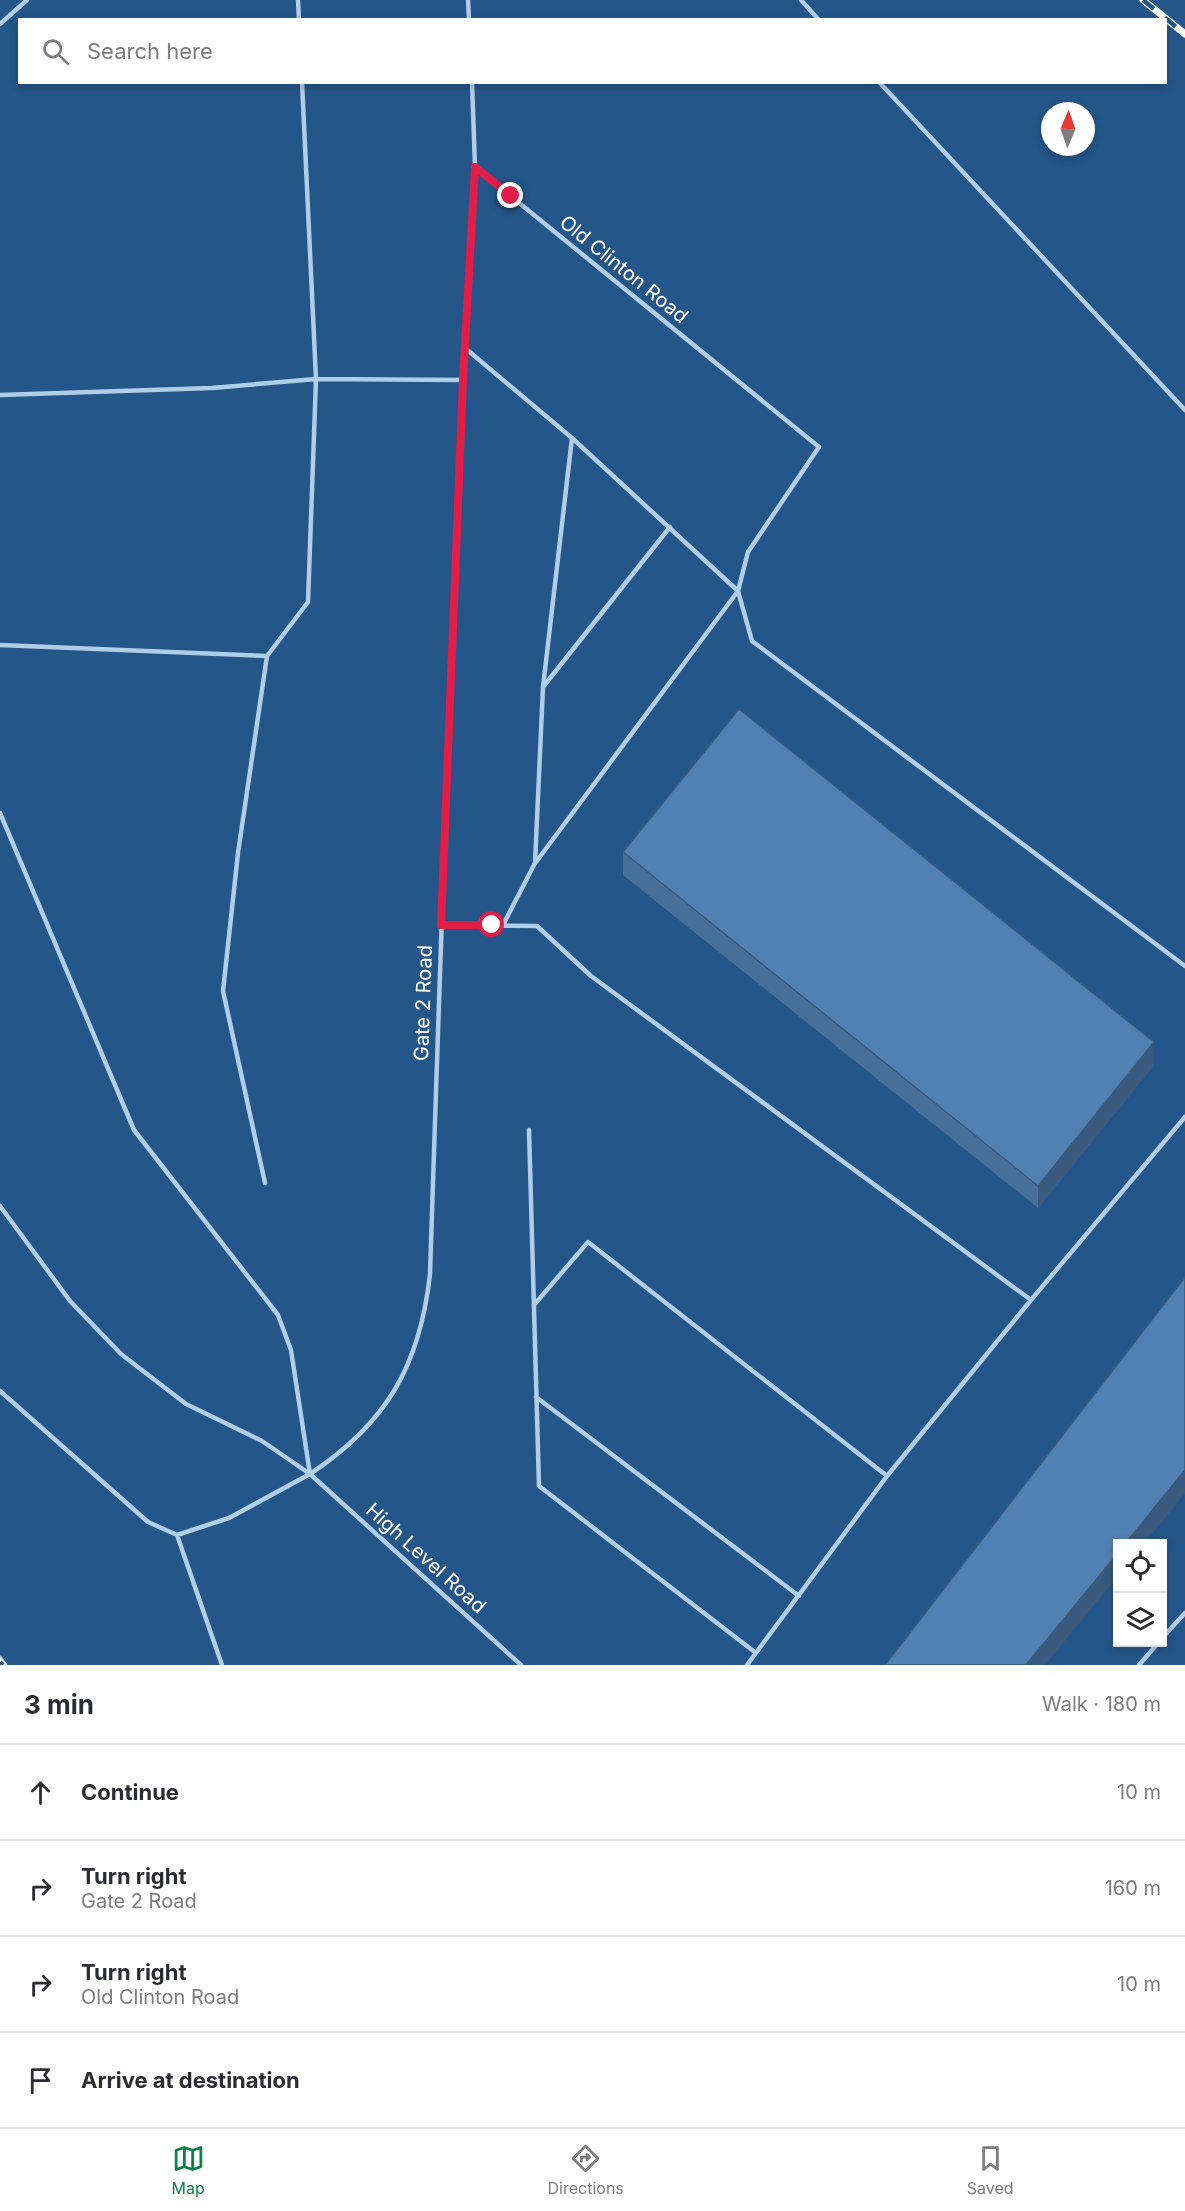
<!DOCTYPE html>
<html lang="en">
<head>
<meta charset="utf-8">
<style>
	:root { --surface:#fff; --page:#f2f2f3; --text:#2b2b33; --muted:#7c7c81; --line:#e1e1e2; --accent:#0b8043 }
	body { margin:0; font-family:Inter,sans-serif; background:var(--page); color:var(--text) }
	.controls { position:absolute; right:18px; bottom:18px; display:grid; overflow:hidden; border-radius:0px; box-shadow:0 3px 9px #0003 }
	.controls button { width:54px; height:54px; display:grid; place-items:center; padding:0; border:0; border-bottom:2px solid var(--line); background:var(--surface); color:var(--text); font:30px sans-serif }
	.compass { position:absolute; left:1041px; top:102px; width:54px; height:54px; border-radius:50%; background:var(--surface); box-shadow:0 3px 9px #0003; rotate:2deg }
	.stop { position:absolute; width:18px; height:18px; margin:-14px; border:4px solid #e11d48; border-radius:50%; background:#fff }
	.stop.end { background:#e11d48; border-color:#fff; box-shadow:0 2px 6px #0008 }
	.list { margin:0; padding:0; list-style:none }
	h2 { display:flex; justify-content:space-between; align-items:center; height:78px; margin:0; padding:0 24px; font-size:26px }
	h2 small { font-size:20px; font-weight:400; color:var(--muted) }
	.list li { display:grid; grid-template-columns:39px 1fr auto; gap:18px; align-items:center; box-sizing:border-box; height:96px; padding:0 24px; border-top:2px solid var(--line) }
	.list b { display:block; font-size:22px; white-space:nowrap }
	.list p { margin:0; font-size:20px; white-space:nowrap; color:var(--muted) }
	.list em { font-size:20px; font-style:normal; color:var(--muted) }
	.icon { flex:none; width:33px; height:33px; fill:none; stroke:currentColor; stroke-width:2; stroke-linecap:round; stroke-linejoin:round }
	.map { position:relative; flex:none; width:1185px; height:1665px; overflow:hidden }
	.search { position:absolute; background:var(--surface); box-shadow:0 3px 9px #0003; left:18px; right:18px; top:18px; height:66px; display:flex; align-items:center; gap:15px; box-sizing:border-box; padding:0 21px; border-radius:0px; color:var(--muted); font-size:22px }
	.sheet { height:462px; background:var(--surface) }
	nav { display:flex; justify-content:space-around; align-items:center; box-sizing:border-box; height:84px; border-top:2px solid var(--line); background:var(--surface); font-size:16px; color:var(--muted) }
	nav a { display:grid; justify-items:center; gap:3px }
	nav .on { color:var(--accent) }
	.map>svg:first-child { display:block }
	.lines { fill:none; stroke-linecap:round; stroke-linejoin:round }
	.lane { stroke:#b1cee9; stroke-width:4.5 }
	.rail-casing { stroke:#fff; stroke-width:7 }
	.rail { stroke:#255689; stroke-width:4.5; stroke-dasharray:14; stroke-linecap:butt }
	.wall { fill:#466f99 }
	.shaded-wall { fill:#395a7d }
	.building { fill:#5181b2; stroke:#395a7d; stroke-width:1.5 }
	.route { stroke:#e11d48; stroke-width:8 }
	.labels { text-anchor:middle; stroke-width:4.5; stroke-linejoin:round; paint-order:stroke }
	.street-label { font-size:20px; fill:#fff; stroke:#255689 }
</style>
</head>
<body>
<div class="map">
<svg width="1185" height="1665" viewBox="0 0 1185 1665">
	<rect width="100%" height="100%" fill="#255689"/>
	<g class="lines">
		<path class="lane" d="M298,0L299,20
			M468,0L469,20
			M801,0L819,20
			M0,24L27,0
			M472,82L475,167L819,447L748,552L738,591L752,641L1185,966
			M879,82L1185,410
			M465,348L572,438L543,687L535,863L503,925
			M0,395L212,388L316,379L463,380
			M0,645L267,656L308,602L316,379L302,82
			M543,687L670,527
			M0,813L134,1130L278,1315L291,1350L310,1474
			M536,862L738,591L572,438
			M441,925L537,926L591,976L1031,1300
			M529,1130L539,1486L756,1653
			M265,1183L223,991L238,853L267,656
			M0,1206L70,1301L121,1354L186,1404L262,1441L310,1474L229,1518L177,1535
			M534,1305L588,1242L887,1476
			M0,1391L148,1522L177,1535L222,1665
			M536,1397L799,1596
			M310,1474C387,1423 420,1365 430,1274C442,905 454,536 475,167
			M310,1474L521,1665
			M1162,1638L1185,1613
			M0,1658L5,1665
			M747,1665L887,1476L1031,1300L1185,1117
			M1139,1665L1159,1642"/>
		<defs>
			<path id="rail" d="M1143,0L1185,34
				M0,1662L3,1665"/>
		</defs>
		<use href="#rail" class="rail-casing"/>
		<use href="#rail" class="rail"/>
	</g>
	<path class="wall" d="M623,852L1154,1065L1038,1208L623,875Z"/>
	<path class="shaded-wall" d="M1154,1042V1065L1038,1208V1186Z
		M1185,1470V1493L1144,1544H1125Z
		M1118,1553V1576L1045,1665H1026Z"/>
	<path class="building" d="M739,709L1154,1042L1038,1186L623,852Z
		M1185,1277V1470L1125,1544H1118V1553L1026,1665H885Z"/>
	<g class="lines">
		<path class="route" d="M492,925H441L463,380L475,167L511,196"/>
	</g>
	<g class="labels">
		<g class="street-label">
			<text transform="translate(624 269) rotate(39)" y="7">Old Clinton Road</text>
			<text transform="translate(423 1003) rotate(-88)" y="7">Gate 2 Road</text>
			<text transform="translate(426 1558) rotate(42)" y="7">High Level Road</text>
		</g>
	</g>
</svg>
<div class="controls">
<button><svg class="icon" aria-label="locate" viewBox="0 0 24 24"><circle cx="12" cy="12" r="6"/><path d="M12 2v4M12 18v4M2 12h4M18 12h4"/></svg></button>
<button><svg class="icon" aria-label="layers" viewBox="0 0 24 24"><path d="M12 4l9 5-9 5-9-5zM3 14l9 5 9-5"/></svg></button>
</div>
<svg class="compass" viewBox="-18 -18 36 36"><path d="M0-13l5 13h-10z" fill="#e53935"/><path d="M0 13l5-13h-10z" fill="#7c7c81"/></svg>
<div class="stop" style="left:492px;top:925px"></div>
<div class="stop end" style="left:511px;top:196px"></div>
<div class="search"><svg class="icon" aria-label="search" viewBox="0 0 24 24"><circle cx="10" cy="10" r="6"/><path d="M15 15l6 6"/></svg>Search here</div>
</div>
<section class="sheet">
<h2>3 min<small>Walk · 180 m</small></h2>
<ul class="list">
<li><svg class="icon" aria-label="ahead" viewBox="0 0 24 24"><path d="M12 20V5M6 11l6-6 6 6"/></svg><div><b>Continue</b></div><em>10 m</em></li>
<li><svg class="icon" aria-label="right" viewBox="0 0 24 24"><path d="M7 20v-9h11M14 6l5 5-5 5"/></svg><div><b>Turn right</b><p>Gate 2 Road</p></div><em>160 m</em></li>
<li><svg class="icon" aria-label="right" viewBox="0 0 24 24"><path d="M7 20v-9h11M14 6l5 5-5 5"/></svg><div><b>Turn right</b><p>Old Clinton Road</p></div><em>10 m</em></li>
<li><svg class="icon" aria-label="arrive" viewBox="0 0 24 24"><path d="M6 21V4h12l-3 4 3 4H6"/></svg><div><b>Arrive at destination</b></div></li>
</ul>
</section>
<nav>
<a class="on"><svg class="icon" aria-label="map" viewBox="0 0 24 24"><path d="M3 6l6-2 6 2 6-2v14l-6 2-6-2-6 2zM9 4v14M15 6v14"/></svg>Map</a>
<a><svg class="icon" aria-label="directions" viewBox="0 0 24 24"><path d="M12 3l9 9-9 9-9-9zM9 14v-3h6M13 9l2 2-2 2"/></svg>Directions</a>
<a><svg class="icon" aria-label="saved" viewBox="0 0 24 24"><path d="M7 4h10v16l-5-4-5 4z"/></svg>Saved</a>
</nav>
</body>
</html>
